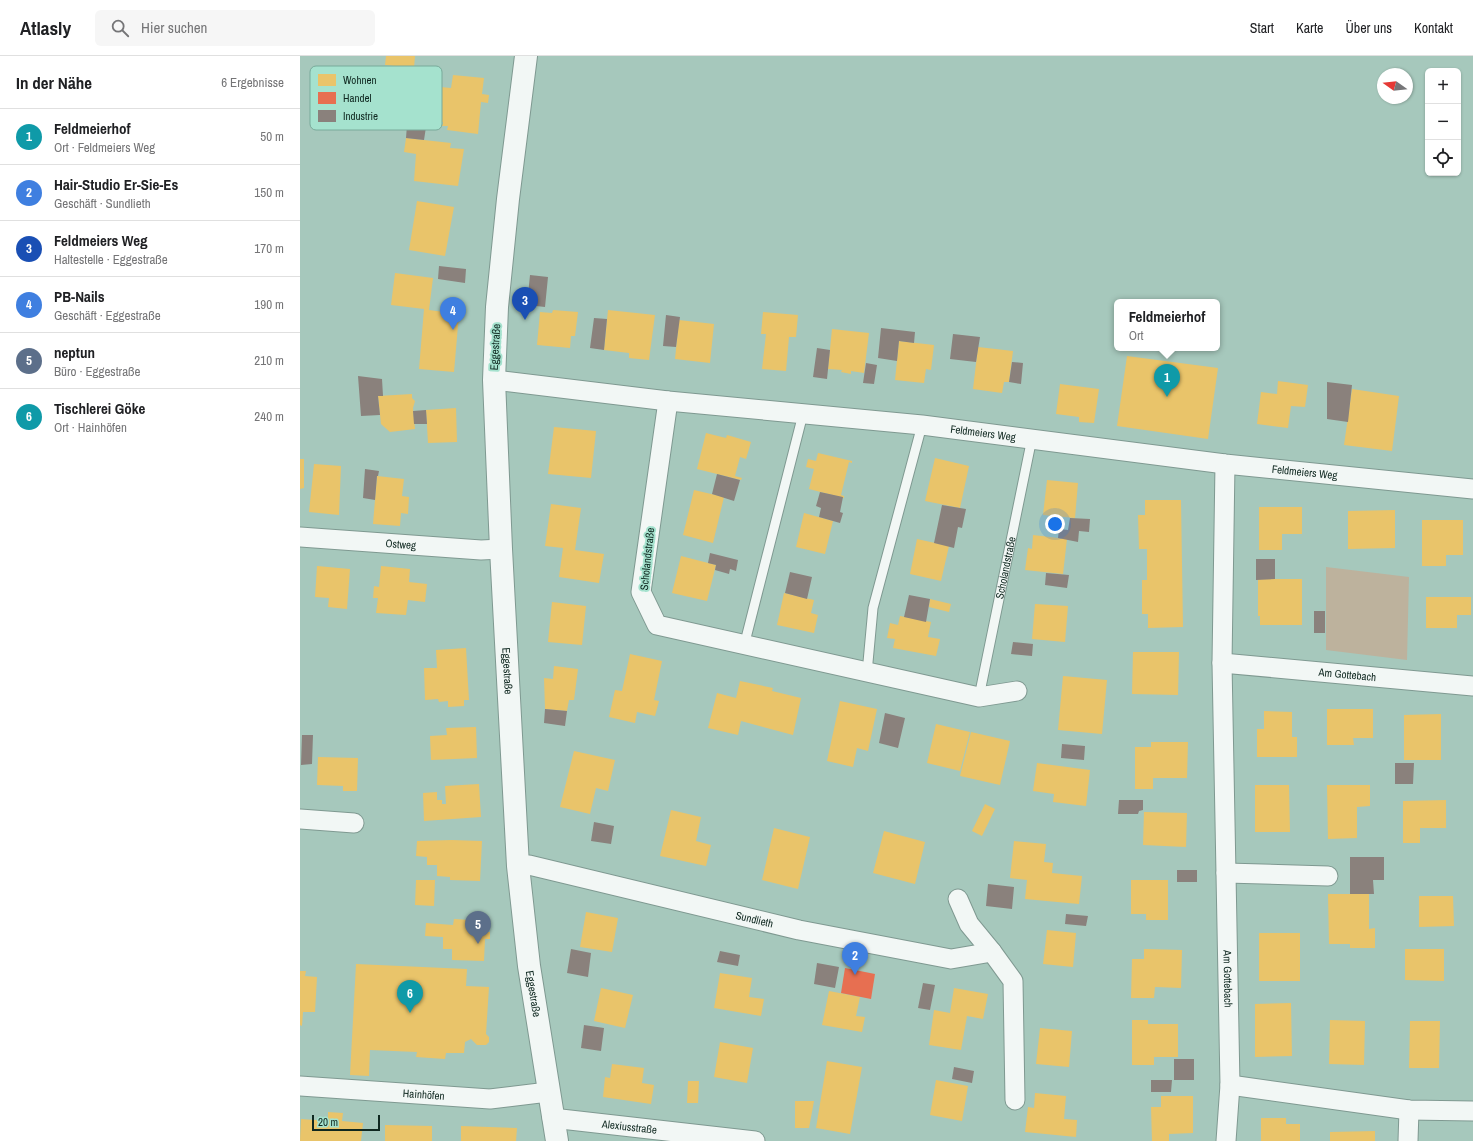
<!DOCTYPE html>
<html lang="de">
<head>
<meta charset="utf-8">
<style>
	:root { --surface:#fff; --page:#f6f6f6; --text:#202124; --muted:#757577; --line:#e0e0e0; --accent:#ea580c }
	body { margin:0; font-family:"Archivo Narrow",sans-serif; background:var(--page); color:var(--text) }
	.controls { position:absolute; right:12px; top:12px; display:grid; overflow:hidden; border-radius:6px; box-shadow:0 1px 3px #0004 }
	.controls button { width:36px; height:36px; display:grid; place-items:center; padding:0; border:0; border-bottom:1px solid var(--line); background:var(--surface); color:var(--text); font:20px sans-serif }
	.compass { position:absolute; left:1077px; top:12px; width:36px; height:36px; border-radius:50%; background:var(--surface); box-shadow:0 1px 3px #0004; rotate:285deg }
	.scale { position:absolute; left:12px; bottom:10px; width:68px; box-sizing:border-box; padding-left:4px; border:2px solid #0f2820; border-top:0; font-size:11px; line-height:14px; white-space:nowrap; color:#0f2820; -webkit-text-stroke:3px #a5e2ce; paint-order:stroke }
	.you { position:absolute; left:755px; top:468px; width:14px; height:14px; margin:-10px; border:3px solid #fff; border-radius:50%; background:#1a73e8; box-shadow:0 0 0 6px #1a73e833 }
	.badge { display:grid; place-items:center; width:26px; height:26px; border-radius:50%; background:var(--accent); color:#fff; font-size:13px; font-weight:700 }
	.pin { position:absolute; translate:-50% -33px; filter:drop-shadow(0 1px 2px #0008) }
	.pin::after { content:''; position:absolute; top:21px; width:14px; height:12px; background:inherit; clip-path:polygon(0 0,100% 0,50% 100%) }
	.popup { position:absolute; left:814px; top:243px; width:106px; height:52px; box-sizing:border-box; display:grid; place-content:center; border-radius:6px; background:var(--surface); filter:drop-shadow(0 1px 3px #0005); font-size:13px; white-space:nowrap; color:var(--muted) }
	.popup b { font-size:15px; color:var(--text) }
	.popup::after { content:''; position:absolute; left:50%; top:100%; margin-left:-8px; border:8px solid transparent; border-top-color:var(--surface) }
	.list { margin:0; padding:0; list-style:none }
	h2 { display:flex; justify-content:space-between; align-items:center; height:52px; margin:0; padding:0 16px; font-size:17px }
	h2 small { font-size:13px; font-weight:400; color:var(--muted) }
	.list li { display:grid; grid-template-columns:26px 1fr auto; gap:12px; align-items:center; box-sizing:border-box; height:56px; padding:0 16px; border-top:1px solid var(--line) }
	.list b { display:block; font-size:15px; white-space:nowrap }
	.list p { margin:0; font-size:13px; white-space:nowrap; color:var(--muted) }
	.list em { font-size:13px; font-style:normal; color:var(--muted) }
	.icon { flex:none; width:22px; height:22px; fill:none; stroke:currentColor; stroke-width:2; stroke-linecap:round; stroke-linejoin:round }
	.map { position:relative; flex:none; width:1173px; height:1085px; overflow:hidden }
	header { display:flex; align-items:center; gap:24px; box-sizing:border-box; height:56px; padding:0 20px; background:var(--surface); border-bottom:1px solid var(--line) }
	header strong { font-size:19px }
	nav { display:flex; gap:22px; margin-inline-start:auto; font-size:14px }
	.search { width:280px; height:36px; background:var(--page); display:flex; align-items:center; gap:10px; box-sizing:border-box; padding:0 14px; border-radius:6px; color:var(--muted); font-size:15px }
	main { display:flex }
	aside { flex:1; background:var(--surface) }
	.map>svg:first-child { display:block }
	.green { fill:#bdb29d }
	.homes { fill:#e9c46a }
	.shops { fill:#e76f51 }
	.industry { fill:#8a817c }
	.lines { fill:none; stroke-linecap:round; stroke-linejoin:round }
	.service-casing { stroke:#7f9991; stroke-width:11 }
	.minor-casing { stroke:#7f9991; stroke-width:21 }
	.secondary-casing { stroke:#7f9991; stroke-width:24 }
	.service { stroke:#f2f7f5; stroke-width:9 }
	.minor { stroke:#f2f7f5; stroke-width:19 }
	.secondary { stroke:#f2f7f5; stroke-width:22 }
	.labels { text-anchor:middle; stroke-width:4; stroke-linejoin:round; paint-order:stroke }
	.street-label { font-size:11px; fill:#0f2820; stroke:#a5e2ce }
	.key { fill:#a5e2ce; stroke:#78aa9a; stroke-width:1 }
	.key-label { font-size:11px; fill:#0f2820 }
</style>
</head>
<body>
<header>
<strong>Atlasly</strong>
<div class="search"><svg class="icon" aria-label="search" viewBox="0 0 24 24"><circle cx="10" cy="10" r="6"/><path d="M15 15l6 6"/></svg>Hier suchen</div>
<nav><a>Start</a><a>Karte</a><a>Über uns</a><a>Kontakt</a></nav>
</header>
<main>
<aside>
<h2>In der Nähe<small>6 Ergebnisse</small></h2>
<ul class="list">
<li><span class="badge" style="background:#0f9aa8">1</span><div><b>Feldmeierhof</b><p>Ort · Feldmeiers Weg</p></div><em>50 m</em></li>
<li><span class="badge" style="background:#3f7fe0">2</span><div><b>Hair-Studio Er-Sie-Es</b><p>Geschäft · Sundlieth</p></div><em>150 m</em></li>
<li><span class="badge" style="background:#1a4fb4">3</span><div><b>Feldmeiers Weg</b><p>Haltestelle · Eggestraße</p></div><em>170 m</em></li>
<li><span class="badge" style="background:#3f7fe0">4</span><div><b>PB-Nails</b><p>Geschäft · Eggestraße</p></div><em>190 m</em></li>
<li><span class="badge" style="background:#5c6f8a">5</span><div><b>neptun</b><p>Büro · Eggestraße</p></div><em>210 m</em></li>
<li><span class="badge" style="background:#0f9aa8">6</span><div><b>Tischlerei Göke</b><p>Ort · Hainhöfen</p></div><em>240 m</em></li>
</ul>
</aside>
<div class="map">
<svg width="1173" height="1085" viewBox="0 0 1173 1085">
	<rect width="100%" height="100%" fill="#a6c8bc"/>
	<path class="green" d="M1026,511L1109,521L1107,604L1026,594Z"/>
	<path class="homes" d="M86,0H115L114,12L85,9Z
		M153,19L184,22L182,38L189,39L188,47L181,46L178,78L147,74L148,70H142L143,66H140L141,56L74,50L76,29L130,35V30L151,32Z
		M106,82L151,87L150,92L164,93L158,130L114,125L116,98L104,96Z
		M117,145L154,151L145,200L109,194Z
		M95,217L133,222L129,254L159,258L154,316L119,313L124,253L91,249Z
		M253,254L278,256L275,280H271L270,292L237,289L240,256L252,257Z
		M308,254L355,259L349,304L329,302V297L304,294Z
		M463,256L498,259L496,281H489L486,315L462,313L466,278H461Z
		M379,264L414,268L410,307L375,303Z
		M532,273L569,277L564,317L551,315V318L541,316L542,314L528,313Z
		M599,285L634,289L631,314L626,313L624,327L595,324Z
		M678,291L713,295L709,326H704L702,337L673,333Z
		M827,300L918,312L908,383L817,370Z
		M978,325L1008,329L1005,351L991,350L988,372L957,368L961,336L977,338Z
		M760,328L799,333L794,367L779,366V361L756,358Z
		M1052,333L1099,340L1092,395L1044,389Z
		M112,338V342L115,345L113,352L115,373L90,376L81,368L78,340Z
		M156,352L157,386L128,387L126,354Z
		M254,371L296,375L291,422L248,418Z
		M406,377L426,382L427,379L451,386L446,403L440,401L435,420L442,422L441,424L397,413Z
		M518,397L552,405V407L549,406L541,439L544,440V442L509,433L514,413L506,411L508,403L516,405Z
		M635,402L669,410L660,452L625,445Z
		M0,403H4V432L0,433Z
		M14,408L41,410L39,459L9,456Z
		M77,420L104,423L102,440L109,441L108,458L101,457L100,470L73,468Z
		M747,424L778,427L775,462L743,459Z
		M394,434L424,441L413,487L383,479Z
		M845,444H881L883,571L848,572V558H842V524H847V493H839L838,459H845Z
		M251,448L281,452L275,494L304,498L299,527L259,521L263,492L245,490Z
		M959,451H1002V478H982V494H959Z
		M1095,454V492L1048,493V455Z
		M504,457L533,465L525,498L496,491Z
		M1122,464H1163V499H1146V510H1122Z
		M733,479L767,483L763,518L725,514L728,492L732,493Z
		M617,483L649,490L641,525L610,518Z
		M381,500L416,509L407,545L372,537Z
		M17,510L50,513L47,553L28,551L29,542L15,541Z
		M81,510L110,513L109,526L127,528L125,546L108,544L106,559L76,557L78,542H73L74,530L79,531Z
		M958,523H1002V569H960V560H958Z
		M484,537L514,544L511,557L518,559L514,577L477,569Z
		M1126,541H1171V559H1157V572H1126Z
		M630,543L651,548L649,556L629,551Z
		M252,546L286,550L282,589L248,586Z
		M735,548L768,550L765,586L732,583Z
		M600,560L631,566L628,581L640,583L636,600L593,592L595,583L587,582L590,567L598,569Z
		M166,592L169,644H164V650L148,651V645L139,646L138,643L125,644L124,612H137L136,594Z
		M833,596H879L878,639L832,638Z
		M330,598L362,605L354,644L359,645L355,660L337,656L335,667L309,661L315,634L322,635Z
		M254,610L278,613L274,644H269L267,655L245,653L244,622L253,623Z
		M763,620L807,624L802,678L758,674Z
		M440,625L473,632L472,635L501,642L493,679L441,665L438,679L408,672L417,637L436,642Z
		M540,645L577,653L568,695L557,692L553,711L527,705Z
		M1027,653H1073V682H1053L1054,689H1027Z
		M964,655L992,656V681H997V701H957V673H964Z
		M1141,658V704H1104V659Z
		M636,668L670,676L660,715L627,707Z
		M176,671L177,702L131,704L130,680L147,679L146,672Z
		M671,676L710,685L700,729L660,720Z
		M851,686H888L887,722H853V733H835V691H851Z
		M274,695L315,704L308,735L296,732L290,758L260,751Z
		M18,701L58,702L57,735H43V730L17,729Z
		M737,707L790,714L786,750L753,746L754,738L733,735Z
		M179,728L181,761L124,765L123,737L137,736V744H142V748H146L145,730Z
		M955,729H989L990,776H955Z
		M1027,729H1070V750L1057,751V782L1028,783Z
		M1146,744V772H1120V787H1103V745Z
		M685,748L695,753L682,780L672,775Z
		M371,754L401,761L396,785L411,789L406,810L360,800Z
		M844,756L887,757L886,791L843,789Z
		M474,772L510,781L498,833L462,824Z
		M584,775L625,786L615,828L573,817Z
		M152,784L182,785L180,825L150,824V821L137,820V809H127V801L116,800L117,785Z
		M714,785L746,788L744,806L753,807L752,817L782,820L779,848L725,843L727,824L710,822Z
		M116,824H135L134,850L115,849Z
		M831,824H868V864H846V858H831Z
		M1028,838H1069V873L1075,872V892H1050V888H1029Z
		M1119,840H1153L1154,870L1119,871Z
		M286,856L318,862L312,896L280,891Z
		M154,863L186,865L185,876H190V883H185L184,905L152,904V893H143V881L125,880L126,867L153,869Z
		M747,874L776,877L773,911L743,908Z
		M959,877H1000V925H959Z
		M844,893L882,894L881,932L855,931L854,942H831L832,903H844Z
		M1105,893H1144V925L1105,924Z
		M56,908L167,913L166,930L189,931L186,978L189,981V986L186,989H177L171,983L165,986L164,997H146L145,1003L116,1001L117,996L70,994L69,1020L50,1019Z
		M0,915H6L5,920L17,921L15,956H3L2,970L0,969Z
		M420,917L452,922L449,941L464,943L461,960L414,952Z
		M301,932L333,939L325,972L294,965Z
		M654,932L688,938L683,963L667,960L661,994L629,989L634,954L650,957Z
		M529,935L560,941L556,960L565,961L562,976L522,969Z
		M991,947L992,1000L955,1001V948Z
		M832,964H848V968H878V1001H854V1009H832Z
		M1030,964L1065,965L1064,1009L1029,1008Z
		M1110,965H1140L1139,1012H1109Z
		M740,972L772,975L769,1011L736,1008Z
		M420,986L453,992L447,1027L414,1021Z
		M527,1005L562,1011L550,1078L516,1072Z
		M312,1008L344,1012L342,1027L354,1029L351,1048L303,1041L305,1021L310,1022Z
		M636,1024L668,1030L662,1065L630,1059Z
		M388,1025H399L398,1047H387Z
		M735,1037L766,1040L764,1063L777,1064L776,1081L725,1076L728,1051L734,1052Z
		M861,1040H893V1077L869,1078V1085H852L851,1051H861Z
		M495,1045H514L509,1072H495Z
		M28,1056L43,1057L42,1065L63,1067L61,1085H0L1,1063L28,1065Z
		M961,1062H986V1068H1000V1085H961Z
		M85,1069L132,1070V1085H85Z
		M161,1070L217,1072L216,1085H161Z
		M1075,1075V1085H1030V1076Z"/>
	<path class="shops" d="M545,912L575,918L571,943L541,937Z"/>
	<path class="industry" d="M107,69L126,71L124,84L106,82Z
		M139,210L166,213L165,227L138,223Z
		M230,219L248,221L245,251L227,249Z
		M366,259L380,261L376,291L363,290Z
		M294,262L307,263L304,294L290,292Z
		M581,272L615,276L614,287L599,285L597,305L578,302Z
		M653,278L680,281L676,306L650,303Z
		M517,292L530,294L527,323L513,321Z
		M712,306L723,307L721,328L709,326Z
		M566,307L577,309L574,328L563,327Z
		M58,320L82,323L83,340H78L80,359L61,360Z
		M1027,326L1052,329L1048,366L1027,363Z
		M126,354L127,368H114L113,355Z
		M65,413L79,415L78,420H77L75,444L63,442Z
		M417,418L440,424L434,445L412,438Z
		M520,436L543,441L540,456L543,457L540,467L519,461L521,452L516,450Z
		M642,449L666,453L662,472L658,471L654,492L634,487Z
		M770,462L790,463L789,476L779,475L778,486L758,482L759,473L768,474Z
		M410,497L438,504L436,515L430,513L429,518L415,514L416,509L408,507Z
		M956,503H975V523L956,524Z
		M490,516L512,521L507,543L485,537Z
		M746,517L769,519L767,532L745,529Z
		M609,539L630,543L626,566L604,561Z
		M1014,555H1025V577H1014Z
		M713,586L733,588L732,600L711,598Z
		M245,653L267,655L265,670L244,667Z
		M585,657L605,662L598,692L579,687Z
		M2,679H13L12,708L1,709Z
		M762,688L785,690L784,704L761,702Z
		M1095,707H1114L1113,728H1095Z
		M819,744H843V754L839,755L838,758H818Z
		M294,766L314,770L311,788L291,785Z
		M1050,801H1084V824H1073L1074,838H1050Z
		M877,814H897V826H877Z
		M688,828L714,831L712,853L686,850Z
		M766,858L788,860L786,870L765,868Z
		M271,893L291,897L288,921L267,917Z
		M420,895L440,899L438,910L417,906Z
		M517,907L539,911L535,932L514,928Z
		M623,927L635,929L630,954L618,952Z
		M284,969L304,972L301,995L281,992Z
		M874,1003H894V1024H874Z
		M654,1011L674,1015L672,1027L652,1023Z
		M851,1024H872L871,1036H851Z"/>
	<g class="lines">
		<defs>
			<g id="service">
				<path d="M444,590L503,358"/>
				<path d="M567,617L573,552L622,369"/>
				<path id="s1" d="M679,641L732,382"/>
			</g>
			<g id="minor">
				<path id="s2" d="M194,324L368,345L622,369L925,408L1173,433"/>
				<path d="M368,345L341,536L357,569L679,641L717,635"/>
				<path id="s3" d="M925,408L922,607L930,1029L926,1085"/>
				<path id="s4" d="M0,481L181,494L201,493"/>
				<path id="s5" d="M922,607L1173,630"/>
				<path d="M0,763L54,767"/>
				<path id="s6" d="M218,810L229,809L499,874L651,903L692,896L713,925L715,1044"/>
				<path d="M926,817L1028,820"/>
				<path d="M658,843L669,868L692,896"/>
				<path d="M930,1029L1109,1054L1173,1055"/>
				<path id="s7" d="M0,1030L190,1043L248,1036"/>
				<path id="s8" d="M252,1062L455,1085"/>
				<path d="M1108,1085L1109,1054"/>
			</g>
			<g id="secondary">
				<path id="s9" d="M226,0L208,143L197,251L194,324L201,493L218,810L229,910L257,1085"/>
			</g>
		</defs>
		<use href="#service" class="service-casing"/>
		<use href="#minor" class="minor-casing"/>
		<use href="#secondary" class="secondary-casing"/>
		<use href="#service" class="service"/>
		<use href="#minor" class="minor"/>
		<use href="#secondary" class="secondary"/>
	</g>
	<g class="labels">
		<g class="street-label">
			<text transform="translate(195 291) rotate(-87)" y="4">Eggestraße</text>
			<text dy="4" stroke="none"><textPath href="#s2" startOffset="492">Feldmeiers Weg</textPath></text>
			<text dy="4" stroke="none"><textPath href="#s2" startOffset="816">Feldmeiers Weg</textPath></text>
			<text dy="4" stroke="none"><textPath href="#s4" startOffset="101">Ostweg</textPath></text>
			<text transform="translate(347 503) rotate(-84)" y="4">Scholandstraße</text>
			<text dy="4" stroke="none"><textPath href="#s1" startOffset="132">Scholandstraße</textPath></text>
			<text dy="4" stroke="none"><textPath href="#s9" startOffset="617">Eggestraße</textPath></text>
			<text dy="4" stroke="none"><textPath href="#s5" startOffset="126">Am Gottebach</textPath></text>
			<text dy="4" stroke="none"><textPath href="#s6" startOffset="243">Sundlieth</textPath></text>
			<text dy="4" stroke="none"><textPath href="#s3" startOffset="515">Am Gottebach</textPath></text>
			<text dy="4" stroke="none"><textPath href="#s9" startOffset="941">Eggestraße</textPath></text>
			<text dy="4" stroke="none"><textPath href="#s7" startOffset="124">Hainhöfen</textPath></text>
			<text dy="4" stroke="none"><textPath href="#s8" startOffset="78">Alexiusstraße</textPath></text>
		</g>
	</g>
	<rect x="10" y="10" width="132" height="64" rx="6" class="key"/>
	<rect x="18" y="18" width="18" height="12" fill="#e9c46a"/>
	<rect x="18" y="36" width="18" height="12" fill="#e76f51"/>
	<rect x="18" y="54" width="18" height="12" fill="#8a817c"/>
	<g class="key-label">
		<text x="43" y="28">Wohnen</text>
		<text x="43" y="46">Handel</text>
		<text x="43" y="64">Industrie</text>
	</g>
</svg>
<div class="controls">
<button>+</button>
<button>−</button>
<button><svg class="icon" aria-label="locate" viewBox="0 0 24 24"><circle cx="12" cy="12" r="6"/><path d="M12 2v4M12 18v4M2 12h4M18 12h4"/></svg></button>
</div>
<svg class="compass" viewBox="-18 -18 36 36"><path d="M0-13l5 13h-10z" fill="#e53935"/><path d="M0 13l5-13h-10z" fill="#757577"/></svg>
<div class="scale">20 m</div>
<div class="you"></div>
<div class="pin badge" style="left:867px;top:341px;background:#0f9aa8">1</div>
<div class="popup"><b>Feldmeierhof</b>Ort</div>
<div class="pin badge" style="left:555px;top:919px;background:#3f7fe0">2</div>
<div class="pin badge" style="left:225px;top:264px;background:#1a4fb4">3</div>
<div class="pin badge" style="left:153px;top:274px;background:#3f7fe0">4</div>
<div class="pin badge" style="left:178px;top:888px;background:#5c6f8a">5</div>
<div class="pin badge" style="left:110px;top:957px;background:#0f9aa8">6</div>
</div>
</main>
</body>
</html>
